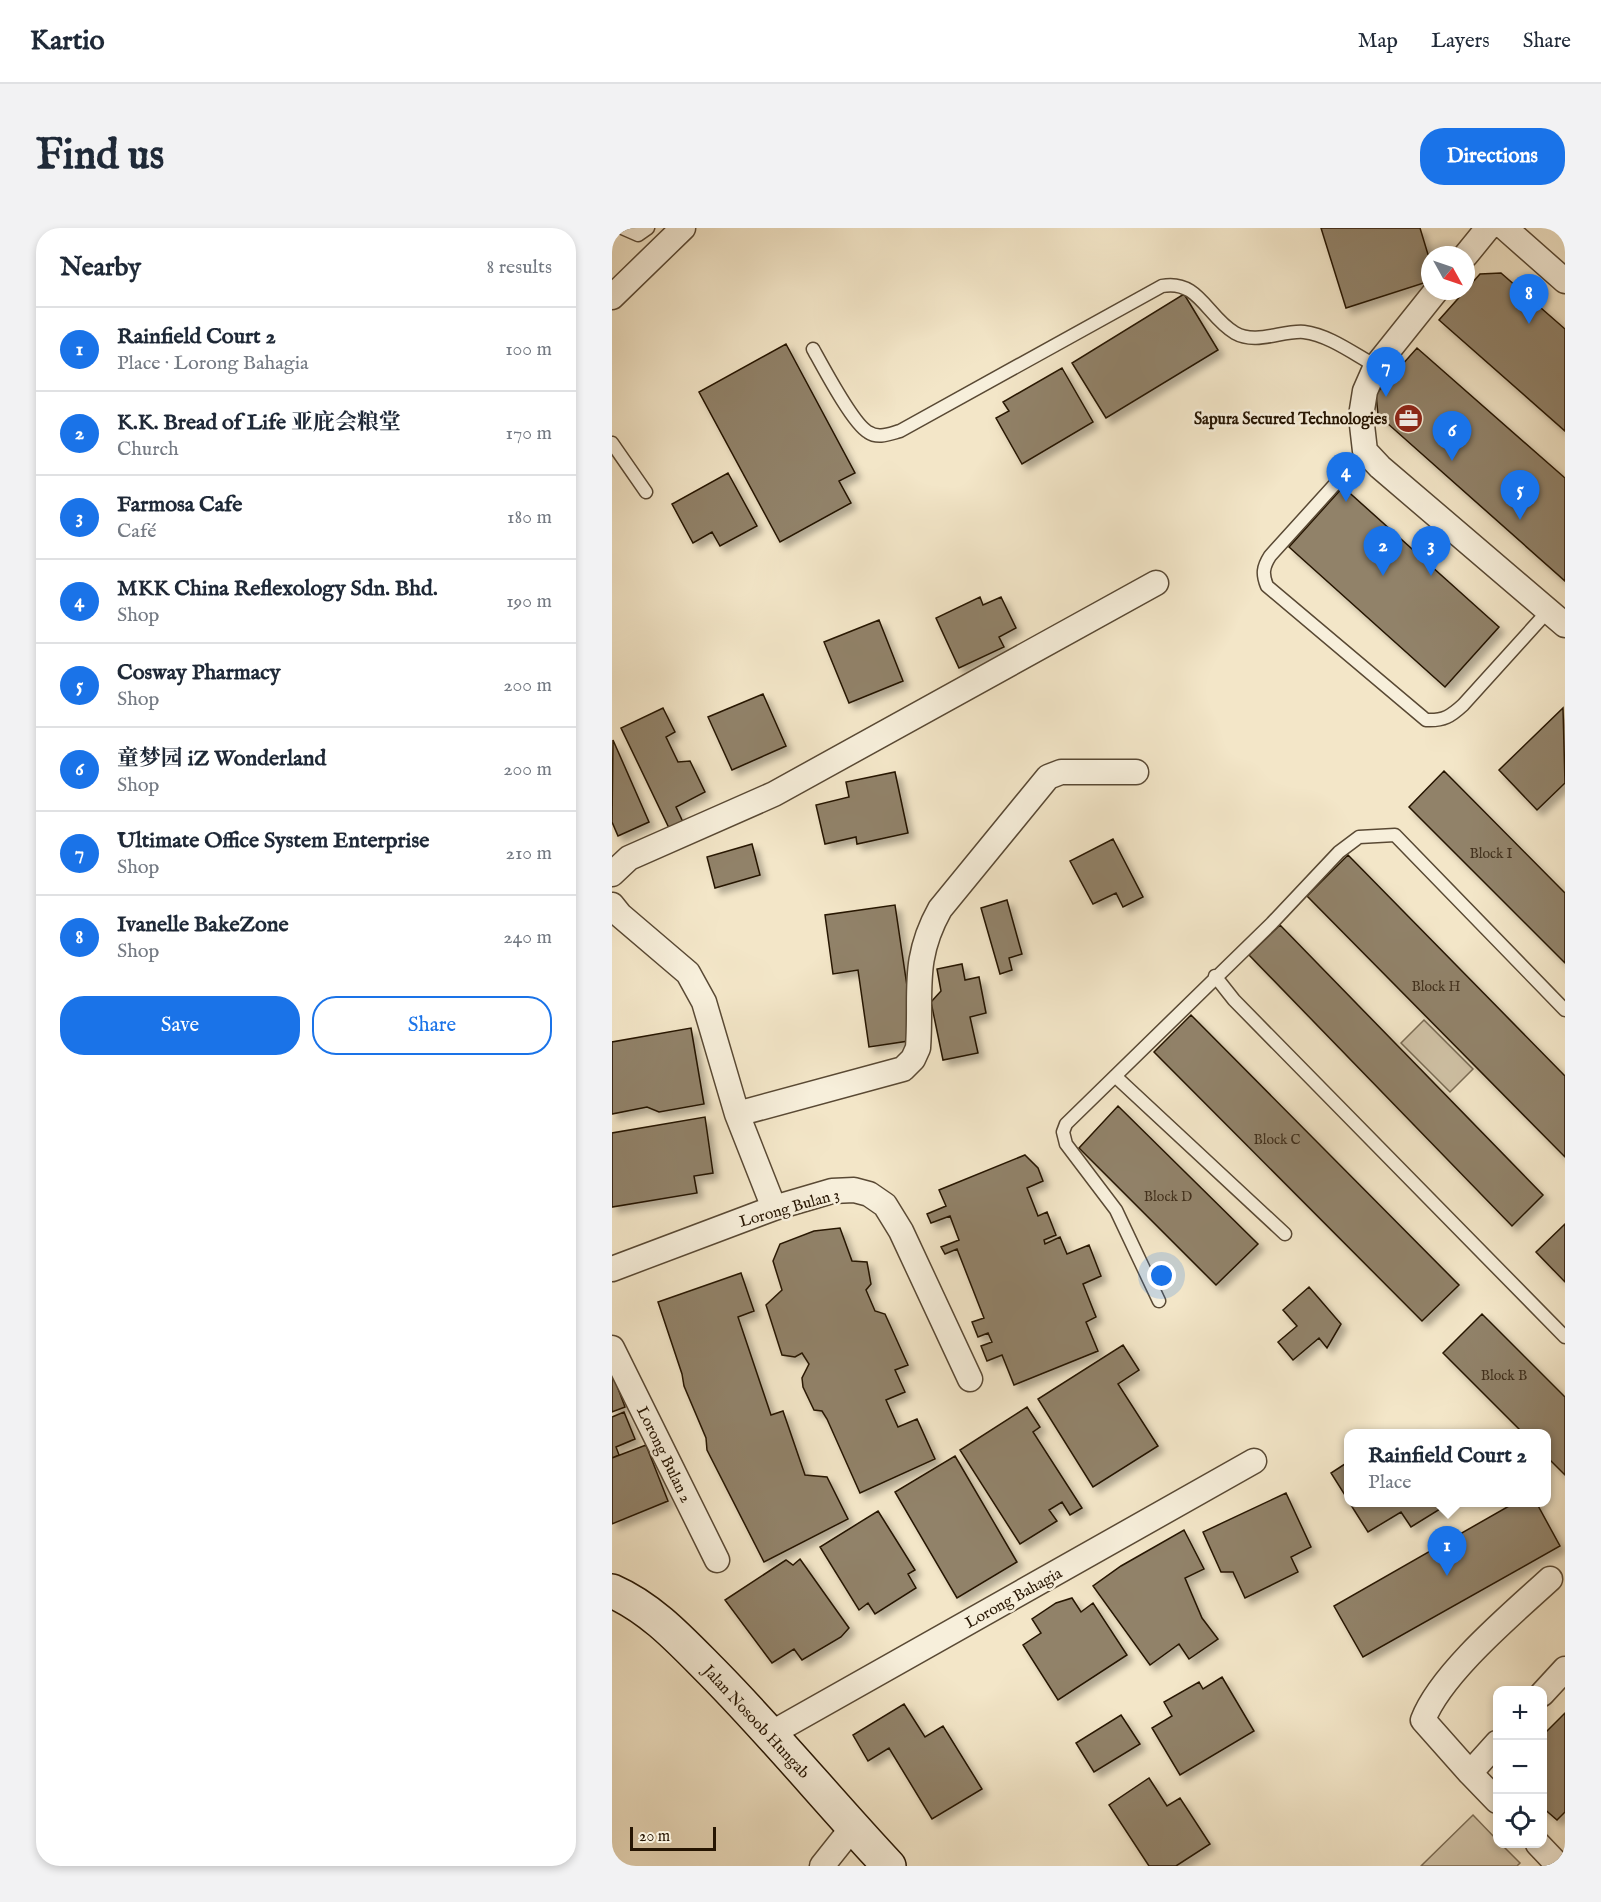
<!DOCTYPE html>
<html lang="en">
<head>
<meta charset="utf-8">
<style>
	:root { --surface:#fff; --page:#f2f2f3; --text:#1f2937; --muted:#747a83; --line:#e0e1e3; --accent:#1a73e8 }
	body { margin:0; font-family:"IM FELL English","Noto Serif SC",serif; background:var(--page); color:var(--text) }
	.controls { position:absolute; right:18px; bottom:18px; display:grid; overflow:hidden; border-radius:12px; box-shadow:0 3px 9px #0003 }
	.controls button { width:54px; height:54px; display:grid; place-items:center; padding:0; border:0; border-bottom:2px solid var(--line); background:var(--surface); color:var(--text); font:30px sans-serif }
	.compass { position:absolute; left:809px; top:18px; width:54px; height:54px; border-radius:50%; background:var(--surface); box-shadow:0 3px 9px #0003; rotate:130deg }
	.scale { position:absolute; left:18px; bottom:15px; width:86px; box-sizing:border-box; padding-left:6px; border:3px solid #261502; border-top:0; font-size:16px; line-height:21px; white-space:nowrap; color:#261502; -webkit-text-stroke:4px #f7efdb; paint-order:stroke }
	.you { position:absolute; left:550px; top:1048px; width:21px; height:21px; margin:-15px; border:4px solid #fff; border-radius:50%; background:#1a73e8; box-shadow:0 0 0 9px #1a73e833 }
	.badge { display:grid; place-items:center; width:39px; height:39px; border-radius:50%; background:var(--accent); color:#fff; font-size:20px; font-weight:700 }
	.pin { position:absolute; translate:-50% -50px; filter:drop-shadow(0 2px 3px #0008) }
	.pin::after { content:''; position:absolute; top:32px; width:21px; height:18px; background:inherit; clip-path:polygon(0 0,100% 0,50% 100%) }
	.popup { position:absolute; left:732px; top:1201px; width:207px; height:78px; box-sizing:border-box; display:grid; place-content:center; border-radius:12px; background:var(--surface); filter:drop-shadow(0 2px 4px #0005); font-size:20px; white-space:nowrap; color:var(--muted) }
	.popup b { font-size:22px; color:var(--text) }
	.popup::after { content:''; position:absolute; left:50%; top:100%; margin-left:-12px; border:12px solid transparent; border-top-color:var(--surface) }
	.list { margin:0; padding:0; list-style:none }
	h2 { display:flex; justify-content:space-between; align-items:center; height:78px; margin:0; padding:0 24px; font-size:26px }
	h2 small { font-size:20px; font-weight:400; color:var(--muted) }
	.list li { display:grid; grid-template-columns:39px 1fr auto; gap:18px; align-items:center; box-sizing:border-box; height:84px; padding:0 24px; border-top:2px solid var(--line) }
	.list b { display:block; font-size:22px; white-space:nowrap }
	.list p { margin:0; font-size:20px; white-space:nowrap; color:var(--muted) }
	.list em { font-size:20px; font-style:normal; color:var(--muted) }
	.actions { display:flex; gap:12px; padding:18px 24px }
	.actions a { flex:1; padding:14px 0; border:2px solid var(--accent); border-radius:24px; text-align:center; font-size:21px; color:var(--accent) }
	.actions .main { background:var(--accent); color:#fff }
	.icon { flex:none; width:33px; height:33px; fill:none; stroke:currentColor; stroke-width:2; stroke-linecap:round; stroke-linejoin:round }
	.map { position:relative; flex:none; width:953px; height:1638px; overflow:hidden; border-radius:24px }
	header { display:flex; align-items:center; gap:36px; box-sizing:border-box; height:84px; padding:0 30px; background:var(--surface); border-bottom:2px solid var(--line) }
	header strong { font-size:28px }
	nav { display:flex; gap:33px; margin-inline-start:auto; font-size:21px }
	.intro { display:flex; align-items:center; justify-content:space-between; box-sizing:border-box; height:144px; padding:0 36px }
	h1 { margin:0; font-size:42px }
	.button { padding:15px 27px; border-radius:24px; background:var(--accent); color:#fff; font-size:21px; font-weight:700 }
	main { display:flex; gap:36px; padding:0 36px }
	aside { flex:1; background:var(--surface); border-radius:24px; box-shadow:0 3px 9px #0003 }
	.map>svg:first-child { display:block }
	.green { fill:#d0c2a6; stroke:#7b6c54; stroke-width:1.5 }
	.building { fill:#918269; stroke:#261502; stroke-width:1.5; filter:url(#shadow) }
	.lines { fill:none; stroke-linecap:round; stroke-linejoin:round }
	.lane-casing { stroke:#594934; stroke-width:15 }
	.street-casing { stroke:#594934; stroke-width:27 }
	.secondary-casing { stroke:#261502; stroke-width:36 }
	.lane { stroke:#f7efdb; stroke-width:12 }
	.street { stroke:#f7efdb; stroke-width:24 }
	.secondary { stroke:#f7efdb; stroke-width:33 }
	.labels { text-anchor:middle; stroke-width:5; stroke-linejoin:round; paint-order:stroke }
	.number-label { font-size:14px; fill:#41301c }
	.poi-label { font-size:16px; font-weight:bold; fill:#261502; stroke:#f7efdb; text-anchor:end }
	.street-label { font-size:16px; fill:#261502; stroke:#f7efdb }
</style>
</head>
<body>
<header>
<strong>Kartio</strong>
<nav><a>Map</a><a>Layers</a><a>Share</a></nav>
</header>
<div class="intro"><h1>Find us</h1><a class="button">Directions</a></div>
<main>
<aside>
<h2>Nearby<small>8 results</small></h2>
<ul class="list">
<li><span class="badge">1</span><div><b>Rainfield Court 2</b><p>Place · Lorong Bahagia</p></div><em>100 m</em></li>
<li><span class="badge">2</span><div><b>K.K. Bread of Life 亚庇会粮堂</b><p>Church</p></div><em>170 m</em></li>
<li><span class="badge">3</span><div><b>Farmosa Cafe</b><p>Café</p></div><em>180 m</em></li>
<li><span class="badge">4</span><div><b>MKK China Reflexology Sdn. Bhd.</b><p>Shop</p></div><em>190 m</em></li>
<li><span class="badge">5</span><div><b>Cosway Pharmacy</b><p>Shop</p></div><em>200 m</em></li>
<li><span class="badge">6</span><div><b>童梦园 iZ Wonderland</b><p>Shop</p></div><em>200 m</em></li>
<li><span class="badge">7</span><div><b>Ultimate Office System Enterprise</b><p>Shop</p></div><em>210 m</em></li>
<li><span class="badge">8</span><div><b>Ivanelle BakeZone</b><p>Shop</p></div><em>240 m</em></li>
</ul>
<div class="actions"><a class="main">Save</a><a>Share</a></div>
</aside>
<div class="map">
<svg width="953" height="1638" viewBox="0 0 953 1638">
	<defs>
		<filter id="shadow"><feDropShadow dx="5.5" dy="5.5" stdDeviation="3" flood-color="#0004"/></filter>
	</defs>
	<rect width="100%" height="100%" fill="#f3e6c8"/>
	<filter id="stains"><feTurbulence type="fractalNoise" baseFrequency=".00333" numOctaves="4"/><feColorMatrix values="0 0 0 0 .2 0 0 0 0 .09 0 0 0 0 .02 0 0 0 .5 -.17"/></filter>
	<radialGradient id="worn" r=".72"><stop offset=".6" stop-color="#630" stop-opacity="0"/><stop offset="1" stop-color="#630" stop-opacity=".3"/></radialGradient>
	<path class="green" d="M812,792L861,841L838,864L789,815Z
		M861,1587L885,1612V1616H889L908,1635L905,1638H809Z"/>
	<path class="building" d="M709,0H808L818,33V53L734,80Z
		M889,45L953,101V203L827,92L868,46Z
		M572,66L606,122L494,190L460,135Z
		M174,116L243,245L227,253L239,275L168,314L87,164Z
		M805,120L953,250V353L766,187L764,166Z
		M450,140L481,194L410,236L384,190L397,183L391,174Z
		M116,245L145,298L108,318L100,304L81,315L60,276Z
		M731,259L887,399L833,459L677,319Z
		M368,369L371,377L389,369L404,400L387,409L392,419L347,440L324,390Z
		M267,392L291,453L237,475L212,414Z
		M151,466L174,518L120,542L96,489Z
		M51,480L63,504L54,509L66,534L78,533L93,564L64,579L71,594L57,600L9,500Z
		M951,480L953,555L925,582L887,542Z
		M1,512L37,594L6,608L0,594Z
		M832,543L953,665V735L797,579Z
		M283,544L296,605L245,616L244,609L213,616L204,577L237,569L234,554Z
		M501,611L531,669L511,679L504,665L481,676L458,633Z
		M140,616L148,647L103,660L95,629Z
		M736,627L953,848V929L695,668Z
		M395,672L410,726L397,730L400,742L388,746L369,680Z
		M283,677L303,812L257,819L246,742L221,746L213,687Z
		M668,697L931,967L900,998L637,727Z
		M350,736L353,752L367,749L374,785L358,789L366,825L331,832L319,774L329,763L325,741Z
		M579,787L847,1057L810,1093L542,824Z
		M79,800L92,876L47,884L35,879L0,886V814Z
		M506,878L646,1016L604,1057L467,920Z
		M93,889L101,945L82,948L85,965L0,979V905Z
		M413,927L426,940L431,953L415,960L426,988L435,984L444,1007L432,1012L433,1016L448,1009L455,1026L477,1017L489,1048L471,1056L484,1089L474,1094L486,1123L402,1157L390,1127L375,1133L369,1118L380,1114L376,1105L366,1109L360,1094L372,1090L345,1021L333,1026L329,1019L347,1012L338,988L319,995L315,986L334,978L327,962Z
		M953,996V1054L924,1024Z
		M228,1000L240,1033L255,1034L259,1056L254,1062L263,1083L273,1086L296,1137L283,1142L293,1164L274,1172L286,1199L305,1191L323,1231L248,1265L215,1191L210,1183L202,1182L191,1159L190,1150L197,1136L190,1125L183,1129L170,1127L154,1077L170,1062L161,1033L168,1016L202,1003Z
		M129,1045L142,1083L126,1089L159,1187L171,1183L193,1247L215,1249L236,1291L152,1334L95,1222L94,1210L72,1158L70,1146L46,1074Z
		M697,1059L729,1096L715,1120L707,1110L681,1132L666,1114L685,1098L671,1082Z
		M870,1086L953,1169V1247L934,1228V1206H912L831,1125Z
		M511,1117L527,1142L506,1156L546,1218L481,1259L426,1171Z
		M1,1147L13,1179L0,1184V1148Z
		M415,1179L428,1199L421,1204L470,1280L458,1287L450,1274L437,1282L445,1293L408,1316L348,1222Z
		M12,1184L23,1211L4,1219L7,1227L0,1230V1189Z
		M34,1217L56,1273L0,1296V1230Z
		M343,1228L405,1334L345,1370L283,1264Z
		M736,1234V1272L719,1245Z
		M674,1265L699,1319L679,1329L686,1344L633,1370L621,1344H609L591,1304Z
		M737,1274H831L833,1278L799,1299L789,1284L756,1304Z
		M904,1274H924L948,1318L751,1429L722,1378Z
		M266,1283L303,1342L296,1346L304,1360L263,1386L256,1375L247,1382L208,1319Z
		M572,1302L592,1341L573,1350L590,1390L606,1411L577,1431L567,1416L538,1437L481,1358L509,1338Z
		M188,1331L237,1400L229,1409L190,1432L182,1421L160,1435L113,1372L174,1332L181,1337Z
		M460,1370L469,1384L481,1375L515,1427L446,1472L411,1417L429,1405L420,1391L444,1375Z
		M610,1449L642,1503L568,1547L540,1500L560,1488L552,1474L587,1454L591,1461Z
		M292,1476L313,1509L331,1498L370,1561L320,1591L277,1520L256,1533L241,1507Z
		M953,1485V1584L945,1592L930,1579V1508Z
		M509,1487L528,1516L482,1544L464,1515Z
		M537,1550L555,1578L568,1570L598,1616L564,1638H537L497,1577Z"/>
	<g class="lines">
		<defs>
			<path id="lane" d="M10,0L26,7L36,0
				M201,121C211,139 241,196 256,204C266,211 277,206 288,203L550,58C587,51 595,89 623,105C644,117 671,102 692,104C717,107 742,126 764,138
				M0,215L34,264
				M753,223L658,328C651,339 650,346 655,358L814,492C832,493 839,488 851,477L936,383
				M603,748L622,772L953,1109
				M503,848L673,1006
				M547,1073L504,982L454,916L451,904L454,896L660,695L727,624L747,609L783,607L953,782"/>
			<path id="street" d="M893,0L953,53
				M854,27L876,0
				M824,63L764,138L753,163L749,188L753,223L768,239L953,397
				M0,69L71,0
				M0,646L17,630L162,566L544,355
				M0,677L8,687L76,745L92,774L125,886L162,980
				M125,886L291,841L301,831L306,820C310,765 299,733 328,681L436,549L449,544H524
				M0,1041L162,980L220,963L242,962L257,966L273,977L289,1003L358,1151
				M0,1120L105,1332
				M930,1466L953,1441
				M160,1505L642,1233
				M885,1515L858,1545L885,1573
				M858,1545L811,1492C829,1445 901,1385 938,1351
				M926,1616L947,1638
				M210,1638L241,1599"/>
			<path id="secondary" d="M0,1363C41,1381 71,1415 102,1446C163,1508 218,1575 277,1638"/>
		</defs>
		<use href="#lane" class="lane-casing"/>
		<use href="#street" class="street-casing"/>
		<use href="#secondary" class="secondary-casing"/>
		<use href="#lane" class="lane"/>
		<use href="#street" class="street"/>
		<use href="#secondary" class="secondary"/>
	</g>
	<defs>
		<symbol id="office-disc" viewBox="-11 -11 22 22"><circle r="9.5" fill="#8f2418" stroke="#f7efdb"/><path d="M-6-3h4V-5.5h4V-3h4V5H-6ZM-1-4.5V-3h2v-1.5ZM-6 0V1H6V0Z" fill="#fff"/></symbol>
	</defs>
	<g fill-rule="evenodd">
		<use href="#office-disc" x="780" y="174" width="33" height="33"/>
	</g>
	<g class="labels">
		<g class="number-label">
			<text x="879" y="630">Block I</text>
			<text x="824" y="763">Block H</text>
			<text x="665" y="916">Block C</text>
			<text x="556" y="973">Block D</text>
			<text x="892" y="1152">Block B</text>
		</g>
		<g class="poi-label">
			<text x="775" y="196">Sapura Secured Technologies</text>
		</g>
		<g class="street-label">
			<text transform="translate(177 979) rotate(-16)" y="6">Lorong Bulan 3</text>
			<text transform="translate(53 1226) rotate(64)" y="6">Lorong Bulan 2</text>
			<text transform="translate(401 1369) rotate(-29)" y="6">Lorong Bahagia</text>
			<text transform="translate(145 1493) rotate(47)" y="6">Jalan Nosoob Hungab</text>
		</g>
	</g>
	<rect width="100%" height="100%" filter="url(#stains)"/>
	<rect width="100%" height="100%" fill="url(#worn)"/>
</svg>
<div class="controls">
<button>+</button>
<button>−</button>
<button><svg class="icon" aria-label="locate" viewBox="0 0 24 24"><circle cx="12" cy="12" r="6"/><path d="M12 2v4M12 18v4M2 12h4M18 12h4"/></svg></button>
</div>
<svg class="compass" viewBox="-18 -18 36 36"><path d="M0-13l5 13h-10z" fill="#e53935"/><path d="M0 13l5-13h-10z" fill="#747a83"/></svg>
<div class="scale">20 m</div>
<div class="you"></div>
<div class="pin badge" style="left:835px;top:1348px">1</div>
<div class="popup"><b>Rainfield Court 2</b>Place</div>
<div class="pin badge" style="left:771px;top:348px">2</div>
<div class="pin badge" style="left:819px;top:348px">3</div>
<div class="pin badge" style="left:734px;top:274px">4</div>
<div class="pin badge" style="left:908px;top:292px">5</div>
<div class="pin badge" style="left:840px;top:233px">6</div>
<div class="pin badge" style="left:774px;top:169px">7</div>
<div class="pin badge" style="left:917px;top:96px">8</div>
</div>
</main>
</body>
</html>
